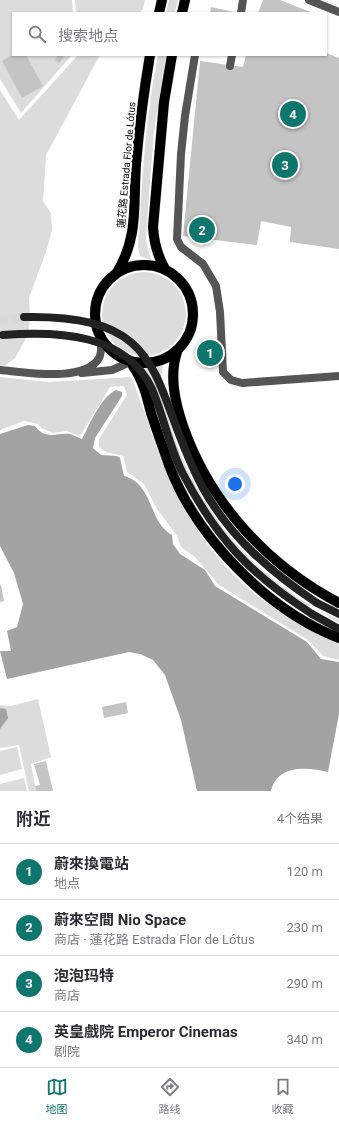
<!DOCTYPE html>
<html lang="zh">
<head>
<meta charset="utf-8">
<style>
	:root { --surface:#fff; --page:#f2f2f3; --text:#2b2b33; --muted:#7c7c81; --line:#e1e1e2; --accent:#0f766e }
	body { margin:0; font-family:Roboto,"Noto Sans SC",sans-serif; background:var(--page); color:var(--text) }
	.you { position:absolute; left:235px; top:484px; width:14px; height:14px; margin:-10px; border:3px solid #fff; border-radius:50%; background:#1a73e8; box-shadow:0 0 0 6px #1a73e833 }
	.badge { display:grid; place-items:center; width:26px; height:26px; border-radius:50%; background:var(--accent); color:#fff; font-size:13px; font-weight:700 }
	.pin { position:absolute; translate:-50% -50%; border:2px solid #fff; box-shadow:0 1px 4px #0006 }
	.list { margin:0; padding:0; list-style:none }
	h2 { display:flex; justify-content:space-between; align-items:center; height:52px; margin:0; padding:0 16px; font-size:17px }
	h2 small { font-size:13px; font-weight:400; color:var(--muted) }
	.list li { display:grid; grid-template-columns:26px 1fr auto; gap:12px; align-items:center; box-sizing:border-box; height:56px; padding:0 16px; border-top:1px solid var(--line) }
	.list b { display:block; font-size:15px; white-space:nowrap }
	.list p { margin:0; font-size:13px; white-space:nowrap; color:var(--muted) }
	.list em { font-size:13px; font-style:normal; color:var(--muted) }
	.icon { flex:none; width:22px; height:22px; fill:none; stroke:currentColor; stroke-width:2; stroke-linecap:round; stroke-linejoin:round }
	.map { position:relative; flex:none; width:339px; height:791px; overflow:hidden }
	.search { position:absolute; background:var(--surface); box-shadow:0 1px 3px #0004; left:12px; right:12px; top:12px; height:44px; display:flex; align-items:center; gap:10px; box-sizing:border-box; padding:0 14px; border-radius:0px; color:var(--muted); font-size:15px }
	.sheet { height:276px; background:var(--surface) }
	nav { display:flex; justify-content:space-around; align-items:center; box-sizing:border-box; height:56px; border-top:1px solid var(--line); background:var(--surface); font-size:11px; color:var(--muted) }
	nav a { display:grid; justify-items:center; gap:2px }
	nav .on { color:var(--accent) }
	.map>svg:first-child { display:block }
	.green { fill:#dcdcdc }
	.water { fill:#a3a3a3 }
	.building { fill:#c4c4c4 }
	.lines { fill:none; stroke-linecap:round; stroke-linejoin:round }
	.secondary-tunnel { stroke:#d9d9d9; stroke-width:8; stroke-dasharray:8 4; stroke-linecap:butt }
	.primary-casing { stroke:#dbdbdb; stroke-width:11 }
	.street { stroke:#555; stroke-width:8 }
	.secondary { stroke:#222; stroke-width:8 }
	.primary { stroke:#000; stroke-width:10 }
	.secondary-bridge { stroke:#222; stroke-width:8 }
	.labels { text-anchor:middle; stroke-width:4; stroke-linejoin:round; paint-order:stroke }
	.street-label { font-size:10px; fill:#000; stroke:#fff }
</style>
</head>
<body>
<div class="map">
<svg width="339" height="791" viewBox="0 0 339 791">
	<rect width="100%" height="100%" fill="#fff"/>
	<path class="green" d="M0,0H72L73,13H13V55H72L21,113L0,79Z
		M75,0H145L143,9L139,13H76Z
		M169,0H178L175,13H166Z
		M78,55H100L46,155L43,201L51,213L52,230L46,252L29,298L30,318L28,335L15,358L0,369V90L19,120Z
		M158,55H166L154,132L149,194L146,240L151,260L140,256L138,247C142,182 145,119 158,55Z
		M102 314a42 42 0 1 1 84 0a42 42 0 1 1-84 0Z
		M163,366C158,386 164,403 170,423C194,508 257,584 339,620V623L310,605L303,612L286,601L202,513L143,369Z
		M0,377L49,382L131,377C143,404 151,434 162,462C199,552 250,604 339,644V660L323,656L308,640L219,585L195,557L181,547L177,536L157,509L144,484L127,472L123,456L106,452L99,447V439L127,395L124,386L110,387L80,436L66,431L54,433L43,429L38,424L24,421L0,430Z
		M38,699L51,757L31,764L36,791H29L19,745L0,748V705L10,706Z
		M17,747L22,769L0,775V751Z
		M24,778L27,791H0V784Z"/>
	<path class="water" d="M116,390L122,392V396L95,438L93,448L101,455L117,456L120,458L124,476C154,484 148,522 172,535L173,544L180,554L205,570L215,586L307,642L321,659L339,662V714L328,772C308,767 277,764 271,791H197L181,720L165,675L153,660L140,654L129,652L7,679L0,651H11L7,631L17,627L23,604L14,573L0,546V434L28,425L35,426C46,441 57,432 70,434C74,435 78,438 82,439C90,424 100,398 116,390Z
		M0,708L6,709L8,718L0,729Z"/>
	<path class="building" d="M263,0H280L313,13H258Z
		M211,7L234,12V13H210Z
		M326,53L339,58V249L290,242L291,227L261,221L257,245L183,236L200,61L243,67L246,55H326Z
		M12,55H26L43,86L22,98L2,61Z
		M58,55H64L60,63L55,61Z
		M216,349V356H205V350Z
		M1,585L4,601L0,602V586Z
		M126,702L128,713L104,718L102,707Z
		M46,761L53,791H36L35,786L40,785L34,764Z"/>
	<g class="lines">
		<path class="secondary-tunnel" d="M0,321L24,317"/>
		<defs>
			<path id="primary" d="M159,13L162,0
				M182,13L185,0
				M95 314a49 49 0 1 1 98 0a49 49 0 1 1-98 0Z
				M165,269C157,255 154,243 153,227L164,102L172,55
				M116,274C139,238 133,205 136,164C139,128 144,91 150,55
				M177,352C169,376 175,402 183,426C210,503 267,565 339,603
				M133,366C143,380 147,397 151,413C157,431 163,448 169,465C196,537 267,610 339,638"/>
		</defs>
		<use href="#primary" class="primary-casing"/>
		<path class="street" d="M309,0L339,12
			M241,13L243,0
			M195,55L185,116L181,154L177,239L181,247L203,264L216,286L220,312L223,372L231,380L242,383L339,376
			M230,66L232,55
			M0,370C24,372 85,383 99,358C102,353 101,346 101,340
			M82,373L112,370L130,362"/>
		<path class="secondary" d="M317,603L339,614
			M312,614L339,629"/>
		<use href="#primary" class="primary"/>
		<path class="secondary-bridge" d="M24,317C175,314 148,388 204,490C231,538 272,573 317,603
			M3,335C57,331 126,333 152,389C164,417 169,447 183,474C217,539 251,575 312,614"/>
	</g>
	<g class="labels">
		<g class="street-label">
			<text transform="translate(126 165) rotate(-85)" y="4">蓮花路 Estrada Flor de Lótus</text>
		</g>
	</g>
</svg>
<div class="you"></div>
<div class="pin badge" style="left:210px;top:353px">1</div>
<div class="pin badge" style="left:202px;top:230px">2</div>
<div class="pin badge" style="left:285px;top:165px">3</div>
<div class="pin badge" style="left:293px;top:114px">4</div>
<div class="search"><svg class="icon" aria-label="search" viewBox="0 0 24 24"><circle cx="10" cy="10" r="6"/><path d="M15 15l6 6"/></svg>搜索地点</div>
</div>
<section class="sheet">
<h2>附近<small>4个结果</small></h2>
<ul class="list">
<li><span class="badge">1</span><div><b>蔚來換電站</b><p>地点</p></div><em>120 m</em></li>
<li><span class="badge">2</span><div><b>蔚來空間 Nio Space</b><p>商店 · 蓮花路 Estrada Flor de Lótus</p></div><em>230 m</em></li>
<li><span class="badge">3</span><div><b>泡泡玛特</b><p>商店</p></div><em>290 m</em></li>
<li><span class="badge">4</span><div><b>英皇戲院 Emperor Cinemas</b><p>剧院</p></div><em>340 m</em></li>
</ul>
</section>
<nav>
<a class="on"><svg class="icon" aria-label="map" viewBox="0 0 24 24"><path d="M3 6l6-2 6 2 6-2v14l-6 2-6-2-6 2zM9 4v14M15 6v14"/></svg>地图</a>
<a><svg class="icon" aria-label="directions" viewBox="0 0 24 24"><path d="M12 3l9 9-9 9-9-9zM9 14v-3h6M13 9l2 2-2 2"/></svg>路线</a>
<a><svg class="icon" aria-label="saved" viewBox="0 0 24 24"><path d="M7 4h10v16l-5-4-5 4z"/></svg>收藏</a>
</nav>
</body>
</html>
